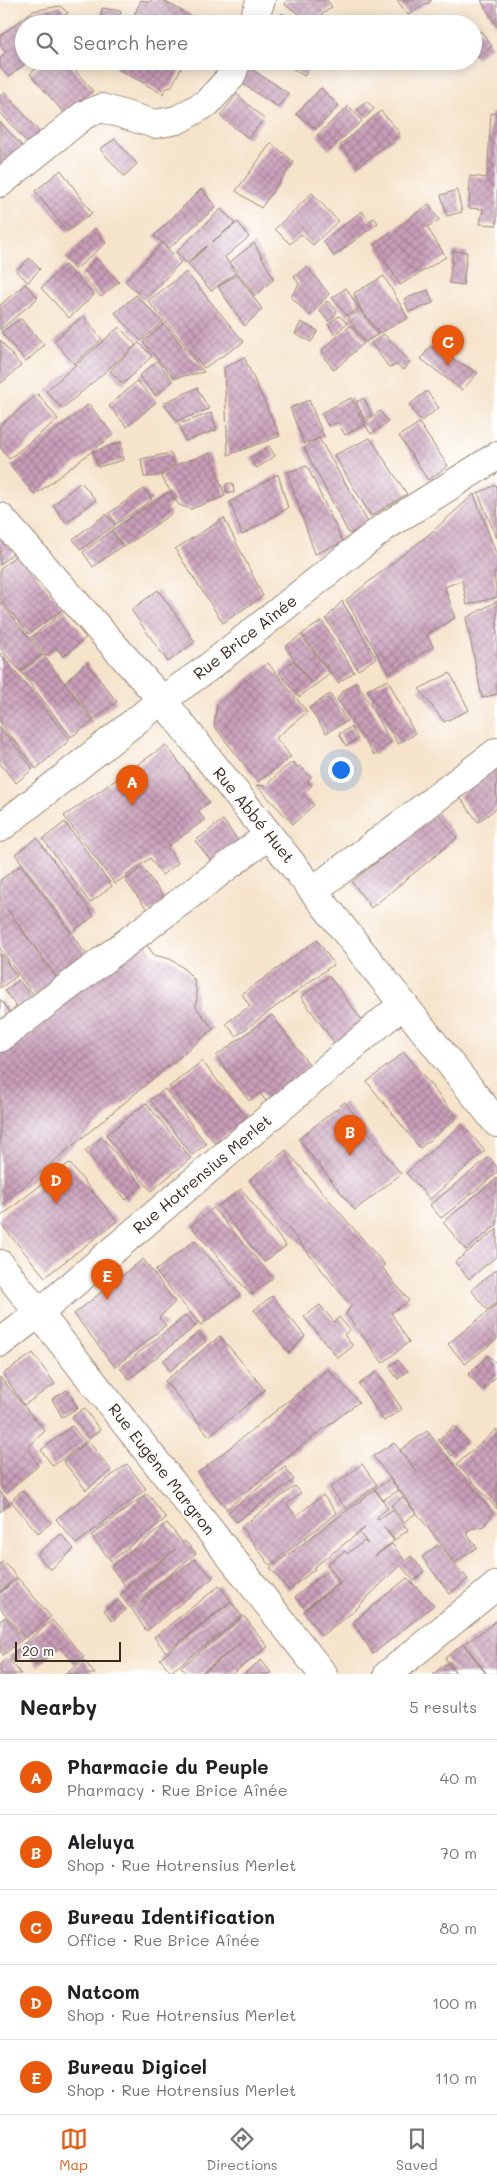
<!DOCTYPE html>
<html lang="en">
<head>
<meta charset="utf-8">
<style>
	:root { --surface:#fff; --page:#f6f6f6; --text:#202124; --muted:#757577; --line:#e0e0e0; --accent:#ea580c }
	body { margin:0; font-family:Mali,sans-serif; background:var(--page); color:var(--text) }
	.scale { position:absolute; left:15px; bottom:12px; width:106px; box-sizing:border-box; padding-left:5px; border:2px solid #3b2a1e; border-top:0; font-size:14px; line-height:18px; white-space:nowrap; color:#3b2a1e; -webkit-text-stroke:4px #fff; paint-order:stroke }
	.you { position:absolute; left:340px; top:769px; width:18px; height:18px; margin:-12px; border:4px solid #fff; border-radius:50%; background:#1a73e8; box-shadow:0 0 0 8px #1a73e833 }
	.badge { display:grid; place-items:center; width:32px; height:32px; border-radius:50%; background:var(--accent); color:#fff; font-size:16px; font-weight:700 }
	.pin { position:absolute; translate:-50% -41px; filter:drop-shadow(0 1px 2px #0008) }
	.pin::after { content:''; position:absolute; top:26px; width:18px; height:15px; background:inherit; clip-path:polygon(0 0,100% 0,50% 100%) }
	.list { margin:0; padding:0; list-style:none }
	h2 { display:flex; justify-content:space-between; align-items:center; height:65px; margin:0; padding:0 20px; font-size:21px }
	h2 small { font-size:16px; font-weight:400; color:var(--muted) }
	.list li { display:grid; grid-template-columns:32px 1fr auto; gap:15px; align-items:center; box-sizing:border-box; height:75px; padding:0 20px; border-top:1px solid var(--line) }
	.list b { display:block; font-size:19px; white-space:nowrap }
	.list p { margin:0; font-size:16px; white-space:nowrap; color:var(--muted) }
	.list em { font-size:16px; font-style:normal; color:var(--muted) }
	.icon { flex:none; width:28px; height:28px; fill:none; stroke:currentColor; stroke-width:2; stroke-linecap:round; stroke-linejoin:round }
	.map { position:relative; flex:none; width:497px; height:1674px; overflow:hidden }
	.search { position:absolute; background:var(--surface); box-shadow:0 2px 12px #0003; left:15px; right:15px; top:15px; height:55px; display:flex; align-items:center; gap:12px; box-sizing:border-box; padding:0 18px; border-radius:28px; color:var(--muted); font-size:19px }
	.sheet { height:440px; background:var(--surface) }
	nav { display:flex; justify-content:space-around; align-items:center; box-sizing:border-box; height:70px; border-top:1px solid var(--line); background:var(--surface); font-size:14px; color:var(--muted) }
	nav a { display:grid; justify-items:center; gap:2px }
	nav .on { color:var(--accent) }
	.map>svg:first-child { display:block }
	.building { fill:url(#building-cross-hatch) }
	.lines { fill:none; stroke-linecap:round; stroke-linejoin:round }
	.minor-casing { stroke:#988674; stroke-width:30 }
	.major-casing { stroke:#988674; stroke-width:30 }
	.minor { stroke:#fff; stroke-width:28 }
	.major { stroke:#fff; stroke-width:28 }
	.labels { text-anchor:middle; stroke-width:5; stroke-linejoin:round; paint-order:stroke }
	.street-label { font-size:16px; fill:#3b2a1e; stroke:#fff }
</style>
</head>
<body>
<div class="map">
<svg width="497" height="1674" viewBox="0 0 497 1674">
	<defs>
		<pattern id="building-cross-hatch" width="8" height="8" patternUnits="userSpaceOnUse" patternTransform="scale(1.25)"><rect width="8" height="8" fill="#c99eb9"/><path d="M0 0l8 8M0 8l8-8" fill="none" stroke="#a48196"/></pattern>
	</defs>
	<rect width="100%" height="100%" fill="#fff"/>
	<filter id="ink" filterUnits="userSpaceOnUse"><feTurbulence type="fractalNoise" baseFrequency=".02" numOctaves="2"/><feDisplacementMap in="SourceGraphic" scale="10" xChannelSelector="R" yChannelSelector="G"/><feConvolveMatrix kernelMatrix="1 2 1 2 8 2 1 2 1" color-interpolation-filters="sRGB"/></filter>
	<filter id="wash" filterUnits="userSpaceOnUse"><feTurbulence type="fractalNoise" baseFrequency=".0096" numOctaves="4" result="noise"/><feDisplacementMap in="SourceGraphic" scale="20" xChannelSelector="R" yChannelSelector="G"/><feGaussianBlur stdDeviation="1.12" result="paint"/><feColorMatrix in="noise" values="0 0 0 0 0 0 0 0 0 0 0 0 0 0 0 0 0 1.4 0 .05"/><feComposite in="paint" operator="in"/></filter>
	<g filter="url(#wash)">
		<rect width="100%" height="100%" fill="#f5e3ca"/>
		<g id="blocks">
			<path class="building" d="M141,0L150,2L151,0H162L206,24H130Z
				M287,0H327L332,7L312,22L285,5Z
				M397,0H432L408,15Z
				M481,0H497V27Z
				M60,6L68,13L52,24H24V61H28L9,77L0,67V58L6,52L0,45V36L33,11Z
				M102,8L121,11L118,24H99Z
				M282,13L297,24H274Z
				M481,31L492,46L477,58L473,54V37Z
				M45,61H67L93,91L65,114L30,74Z
				M116,61H185L171,87L165,89L163,94L116,68Z
				M282,61H315L304,76Z
				M317,61H339L331,72Z
				M248,67L288,93L278,107L238,81Z
				M321,88L339,106L316,129L296,114Z
				M5,92L42,135L30,146L0,112V96Z
				M237,94L264,119L248,138L220,116Z
				M367,101L374,109L365,118L357,110Z
				M349,106L362,121L329,150L317,135Z
				M381,111L400,133L358,167L340,145Z
				M491,113L497,114V225L480,224L483,209L469,208L470,176L487,178Z
				M0,122L25,149L3,168L0,165Z
				M115,139L137,164L124,176L100,149Z
				M271,143L294,162L261,208L236,191Z
				M61,170L92,213L67,232L35,191Z
				M201,189L216,207L169,248L154,236Z
				M457,190L462,212L447,216L441,195Z
				M312,193L338,221L313,245L301,234L290,244L275,229Z
				M429,204L439,220L427,227L446,257L400,285L375,243Z
				M221,209L235,223L212,242L238,222L249,237L225,257L235,273L211,291L188,264L207,246L186,263L176,252Z
				M362,211L369,221L374,218L378,223L334,256L323,241Z
				M95,228L106,243L75,270L65,258Z
				M162,243L181,262L145,300L125,281Z
				M254,243L274,279L255,296L230,262Z
				M453,251L467,252L463,285L449,283Z
				M29,258L40,269L28,282L16,271Z
				M96,258L119,282L101,297L81,274Z
				M65,265L94,295L69,318L41,288Z
				M307,267L329,294L310,316L291,297L299,284L294,276Z
				M186,272L244,342L204,368L148,301Z
				M237,274L262,309L245,326L218,287Z
				M384,276L408,318L380,333L361,310L354,293Z
				M25,284L38,298L0,330V305Z
				M346,288L359,308L347,316L332,298Z
				M428,290L433,303L409,312L404,299Z
				M136,295L163,322L141,341L115,313Z
				M327,301L337,310L334,317L328,321L319,310Z
				M360,310L378,334L366,342L348,318Z
				M83,316L102,339L74,364L54,341Z
				M339,316L347,323L335,335L328,324Z
				M21,319L44,345L26,362L1,332Z
				M301,322L318,331L311,342L295,334Z
				M164,324L204,372L174,378L143,342Z
				M351,325L364,343L334,370L322,355L323,349Z
				M119,327L136,345L62,409L46,391Z
				M384,334L410,362L404,370L397,365L389,367L371,343Z
				M0,340L21,366L0,384Z
				M139,343L152,356L123,384L110,371Z
				M430,346L478,373L462,390L421,359Z
				M244,357L280,436L228,455L224,368Z
				M157,361L173,381L156,396L139,376Z
				M137,381L156,402L127,427L109,406Z
				M197,388L209,409L177,421L163,403Z
				M427,391L439,408L421,421L409,405Z
				M38,394L58,419L9,459L0,447V425Z
				M351,398L365,425L345,435L338,422L328,426L321,413Z
				M364,398L372,415L364,419L356,402Z
				M309,400L324,437L319,438L369,524L349,534L304,448L319,438L304,444L290,408Z
				M89,404L113,435L35,495L11,466Z
				M380,411L388,422L371,434L364,423Z
				M211,413L217,430L185,441L179,424Z
				M419,423L448,466L428,480L399,436Z
				M370,438L407,494L371,516L334,455Z
				M121,442L123,460L98,467L92,452Z
				M269,446L275,456L257,468L250,458Z
				M171,453L174,464L159,476L144,477L141,459Z
				M210,453L225,496L191,509L179,505L161,476L175,465Z
				M307,466L343,542L315,554L287,472Z
				M278,474L288,508L242,535L230,502Z
				M81,482L96,500L66,523L53,505Z
				M233,483L234,493L226,492V484Z
				M496,485L497,488V538L478,493Z
				M144,489L152,500L116,524L109,513Z
				M168,492L175,501L166,507L171,514L124,547L112,530Z
				M474,494L497,556V572L494,573L497,597L467,605L462,580L445,587L455,618L427,635L433,647L388,673L346,600L433,531Z
				M106,514L115,525L81,550L73,539Z
				M224,518L263,596L223,623L175,549Z
				M0,531L15,551L0,565Z
				M111,531L122,546L93,567L83,552Z
				M19,553L63,609L29,634L0,599V569Z
				M158,590L195,642L168,662L131,610Z
				M342,601L376,658L358,670L326,619Z
				M497,601V694L482,698L466,618Z
				M0,602L42,654L20,671L0,648Z
				M65,611L86,638L63,657L57,648L46,656L31,637Z
				M322,621L354,672L338,683L302,634Z
				M301,635L330,674L299,697L279,673L293,660L311,683L285,647Z
				M0,653L70,740L36,769L0,722Z
				M43,655L93,721L71,737L21,672Z
				M86,662L117,702L94,719L65,683Z
				M268,663L307,712L276,738L291,757L258,782L214,726L217,704Z
				M450,673L469,710L444,722L419,689Z
				M388,680L415,734L398,744L367,690Z
				M357,682L391,742L374,755L337,699L342,692Z
				M330,694L347,721L326,733L309,708Z
				M0,726L33,769L16,783L0,764Z
				M351,727L358,739L346,746L339,734Z
				M166,745L209,802L198,811L205,820L167,847L178,863L162,875L150,858L115,884L64,816Z
				M293,762L298,768L300,766L311,777L307,781L312,785L303,794L314,805L293,824L256,785L265,786L283,769Z
				M496,768L497,808L478,822L459,796Z
				M438,813L457,838L371,908L352,882Z
				M223,820L242,846L216,867L195,841Z
				M65,822L112,886L90,903L43,839Z
				M37,838L94,916L72,932L15,854Z
				M21,865L91,961L61,983L7,909L58,980L35,997L0,949V880Z
				M142,867L166,900L149,912L125,880Z
				M139,934L154,955L170,959L182,967L194,979L197,995L196,1007L213,1029L0,1206V1047Z
				M317,940L334,964L236,1036L226,1023L250,1006L242,994Z
				M0,953L17,976L0,988Z
				M329,976L365,1024L336,1045L301,997Z
				M19,980L32,998L18,1009L5,991Z
				M0,999L12,1015L0,1025Z
				M272,1015L311,1067L266,1101L260,1093L249,1101L216,1056Z
				M404,1052L457,1118L420,1148L367,1082Z
				M202,1061L247,1118L215,1143L169,1087Z
				M165,1089L206,1144L192,1155L150,1100Z
				M345,1102L401,1174L355,1210L298,1139Z
				M146,1103L191,1158L151,1191L106,1135Z
				M462,1124L485,1151L430,1199L406,1173Z
				M102,1137L142,1186L126,1200L85,1151Z
				M286,1150L385,1265L382,1267L409,1301L391,1313L409,1342L383,1363L346,1314L351,1306L249,1180Z
				M489,1157L497,1167V1173L441,1218L430,1205Z
				M69,1163L117,1221L45,1277L0,1223V1217Z
				M497,1178V1225L466,1250L443,1222Z
				M241,1189L286,1246L264,1262L218,1206Z
				M213,1208L273,1278L251,1295L191,1226Z
				M497,1229V1256L469,1279L455,1262Z
				M195,1240L240,1295L201,1325L155,1271Z
				M143,1259L175,1302L159,1318L166,1325L115,1367L74,1314Z
				M497,1269V1302L487,1310L471,1290Z
				M272,1296L305,1336L289,1353L254,1310Z
				M497,1304V1339L465,1364L448,1344Z
				M320,1305L334,1322L339,1317L350,1330L344,1335L353,1346L338,1358L304,1317Z
				M186,1315L196,1326L129,1379L120,1368Z
				M199,1332L206,1341L170,1371L163,1361Z
				M220,1336L265,1390L209,1436L165,1381Z
				M33,1353L55,1384L24,1405L3,1374Z
				M488,1355L497,1364V1376L483,1390L468,1375Z
				M398,1360L408,1371L398,1379L389,1367Z
				M328,1369L359,1402L283,1460L227,1509L198,1473Z
				M377,1372L402,1409L384,1421L359,1384Z
				M0,1377L45,1431L28,1447L38,1466L6,1493L0,1485Z
				M67,1390L78,1408L62,1417L52,1399Z
				M84,1408L100,1430L89,1439L72,1417Z
				M72,1426L85,1442L53,1466L41,1450Z
				M454,1426L468,1442L452,1456L438,1440Z
				M497,1429V1509L457,1464Z
				M427,1431L493,1513L484,1526L471,1529L466,1533L477,1547L455,1563L373,1456L394,1443L417,1472L400,1450Z
				M88,1441L111,1470L86,1490L63,1461Z
				M127,1464L146,1489L76,1544L56,1519Z
				M362,1464L377,1485L346,1509L330,1488Z
				M285,1467L294,1480L236,1522L228,1512Z
				M390,1479L399,1490L383,1500L375,1489Z
				M295,1486L301,1493L287,1504L296,1516L323,1495L337,1513L270,1565L241,1527Z
				M22,1490L51,1523L38,1533L11,1501Z
				M375,1490L388,1508L376,1518L378,1520L392,1510L408,1530L395,1540L384,1527L394,1541L375,1556L392,1544L405,1561L411,1556L424,1571L414,1581L400,1565L354,1611L321,1636L304,1611L341,1583L327,1564L345,1551L347,1554L364,1541L368,1544L359,1532L365,1528L313,1568L315,1569L289,1590L270,1568Z
				M0,1491L10,1504L0,1512Z
				M147,1493L166,1518L111,1561L91,1536Z
				M402,1497L416,1513L404,1522L391,1506Z
				M167,1523L183,1543L185,1541L196,1553L130,1608L120,1595L176,1549L126,1587L111,1567Z
				M61,1534L74,1549L50,1570L37,1554Z
				M438,1545L468,1579L450,1594L422,1557Z
				M195,1559L213,1578L146,1631L132,1609Z
				M3,1561L17,1577L0,1592V1564Z
				M329,1570L339,1583L305,1609L295,1597Z
				M18,1578L51,1617L25,1638L0,1608V1593Z
				M407,1578L434,1605L373,1654L353,1622Z
				M219,1586L231,1601L166,1652L154,1637Z
				M118,1600L126,1610L112,1621L104,1610Z
				M231,1602L242,1616L171,1672L160,1659Z
				M244,1616L268,1647L232,1674H202L242,1642L200,1674H187L181,1667Z
				M5,1617L23,1639L3,1655L0,1651V1621Z
				M52,1620L84,1657L75,1664L60,1647L38,1666L26,1652L14,1662L10,1656Z
				M496,1621L497,1674H487L465,1644Z
				M463,1644L464,1645L486,1674H457L445,1658Z
				M8,1658L21,1674H0V1664Z
				M84,1660L95,1674H66Z
				M261,1660L272,1674H244Z
				M447,1663L456,1674H433Z"/>
		</g>
	</g>
	<g filter="url(#ink)">
		<use href="#blocks" fill-opacity="0" stroke="#988674" stroke-width="1"/>
		<g class="lines">
			<defs>
				<path id="minor" d="M252,24L261,0
					M0,183L84,115L102,108L155,124L177,120L207,103L231,77L237,61
					M0,517L162,700L403,1004
					M0,828L162,700L209,667L383,528L497,456
					M314,890L497,752
					M0,1038L269,835
					M0,1264L323,1674
					M388,1674L497,1585"/>
				<path id="major" d="M0,1343L39,1313L403,1004L497,1123"/>
			</defs>
			<use href="#minor" class="minor-casing"/>
			<use href="#major" class="major-casing"/>
			<use href="#minor" class="minor"/>
			<use href="#major" class="major"/>
		</g>
	</g>
	<g class="labels">
		<g class="street-label">
			<text transform="translate(245 637) rotate(-38)" y="6">Rue Brice Aînée</text>
			<text transform="translate(254 815) rotate(51)" y="6">Rue Abbé Huet</text>
			<text transform="translate(202 1174) rotate(-40)" y="6">Rue Hotrensius Merlet</text>
			<text transform="translate(162 1469) rotate(52)" y="6">Rue Eugène Margron</text>
		</g>
	</g>
</svg>
<div class="scale">20 m</div>
<div class="you"></div>
<div class="pin badge" style="left:132px;top:806px">A</div>
<div class="pin badge" style="left:350px;top:1156px">B</div>
<div class="pin badge" style="left:448px;top:366px">C</div>
<div class="pin badge" style="left:56px;top:1204px">D</div>
<div class="pin badge" style="left:107px;top:1300px">E</div>
<div class="search"><svg class="icon" aria-label="search" viewBox="0 0 24 24"><circle cx="10" cy="10" r="6"/><path d="M15 15l6 6"/></svg>Search here</div>
</div>
<section class="sheet">
<h2>Nearby<small>5 results</small></h2>
<ul class="list">
<li><span class="badge">A</span><div><b>Pharmacie du Peuple</b><p>Pharmacy · Rue Brice Aînée</p></div><em>40 m</em></li>
<li><span class="badge">B</span><div><b>Aleluya</b><p>Shop · Rue Hotrensius Merlet</p></div><em>70 m</em></li>
<li><span class="badge">C</span><div><b>Bureau Identification</b><p>Office · Rue Brice Aînée</p></div><em>80 m</em></li>
<li><span class="badge">D</span><div><b>Natcom</b><p>Shop · Rue Hotrensius Merlet</p></div><em>100 m</em></li>
<li><span class="badge">E</span><div><b>Bureau Digicel</b><p>Shop · Rue Hotrensius Merlet</p></div><em>110 m</em></li>
</ul>
</section>
<nav>
<a class="on"><svg class="icon" aria-label="map" viewBox="0 0 24 24"><path d="M3 6l6-2 6 2 6-2v14l-6 2-6-2-6 2zM9 4v14M15 6v14"/></svg>Map</a>
<a><svg class="icon" aria-label="directions" viewBox="0 0 24 24"><path d="M12 3l9 9-9 9-9-9zM9 14v-3h6M13 9l2 2-2 2"/></svg>Directions</a>
<a><svg class="icon" aria-label="saved" viewBox="0 0 24 24"><path d="M7 4h10v16l-5-4-5 4z"/></svg>Saved</a>
</nav>
</body>
</html>
